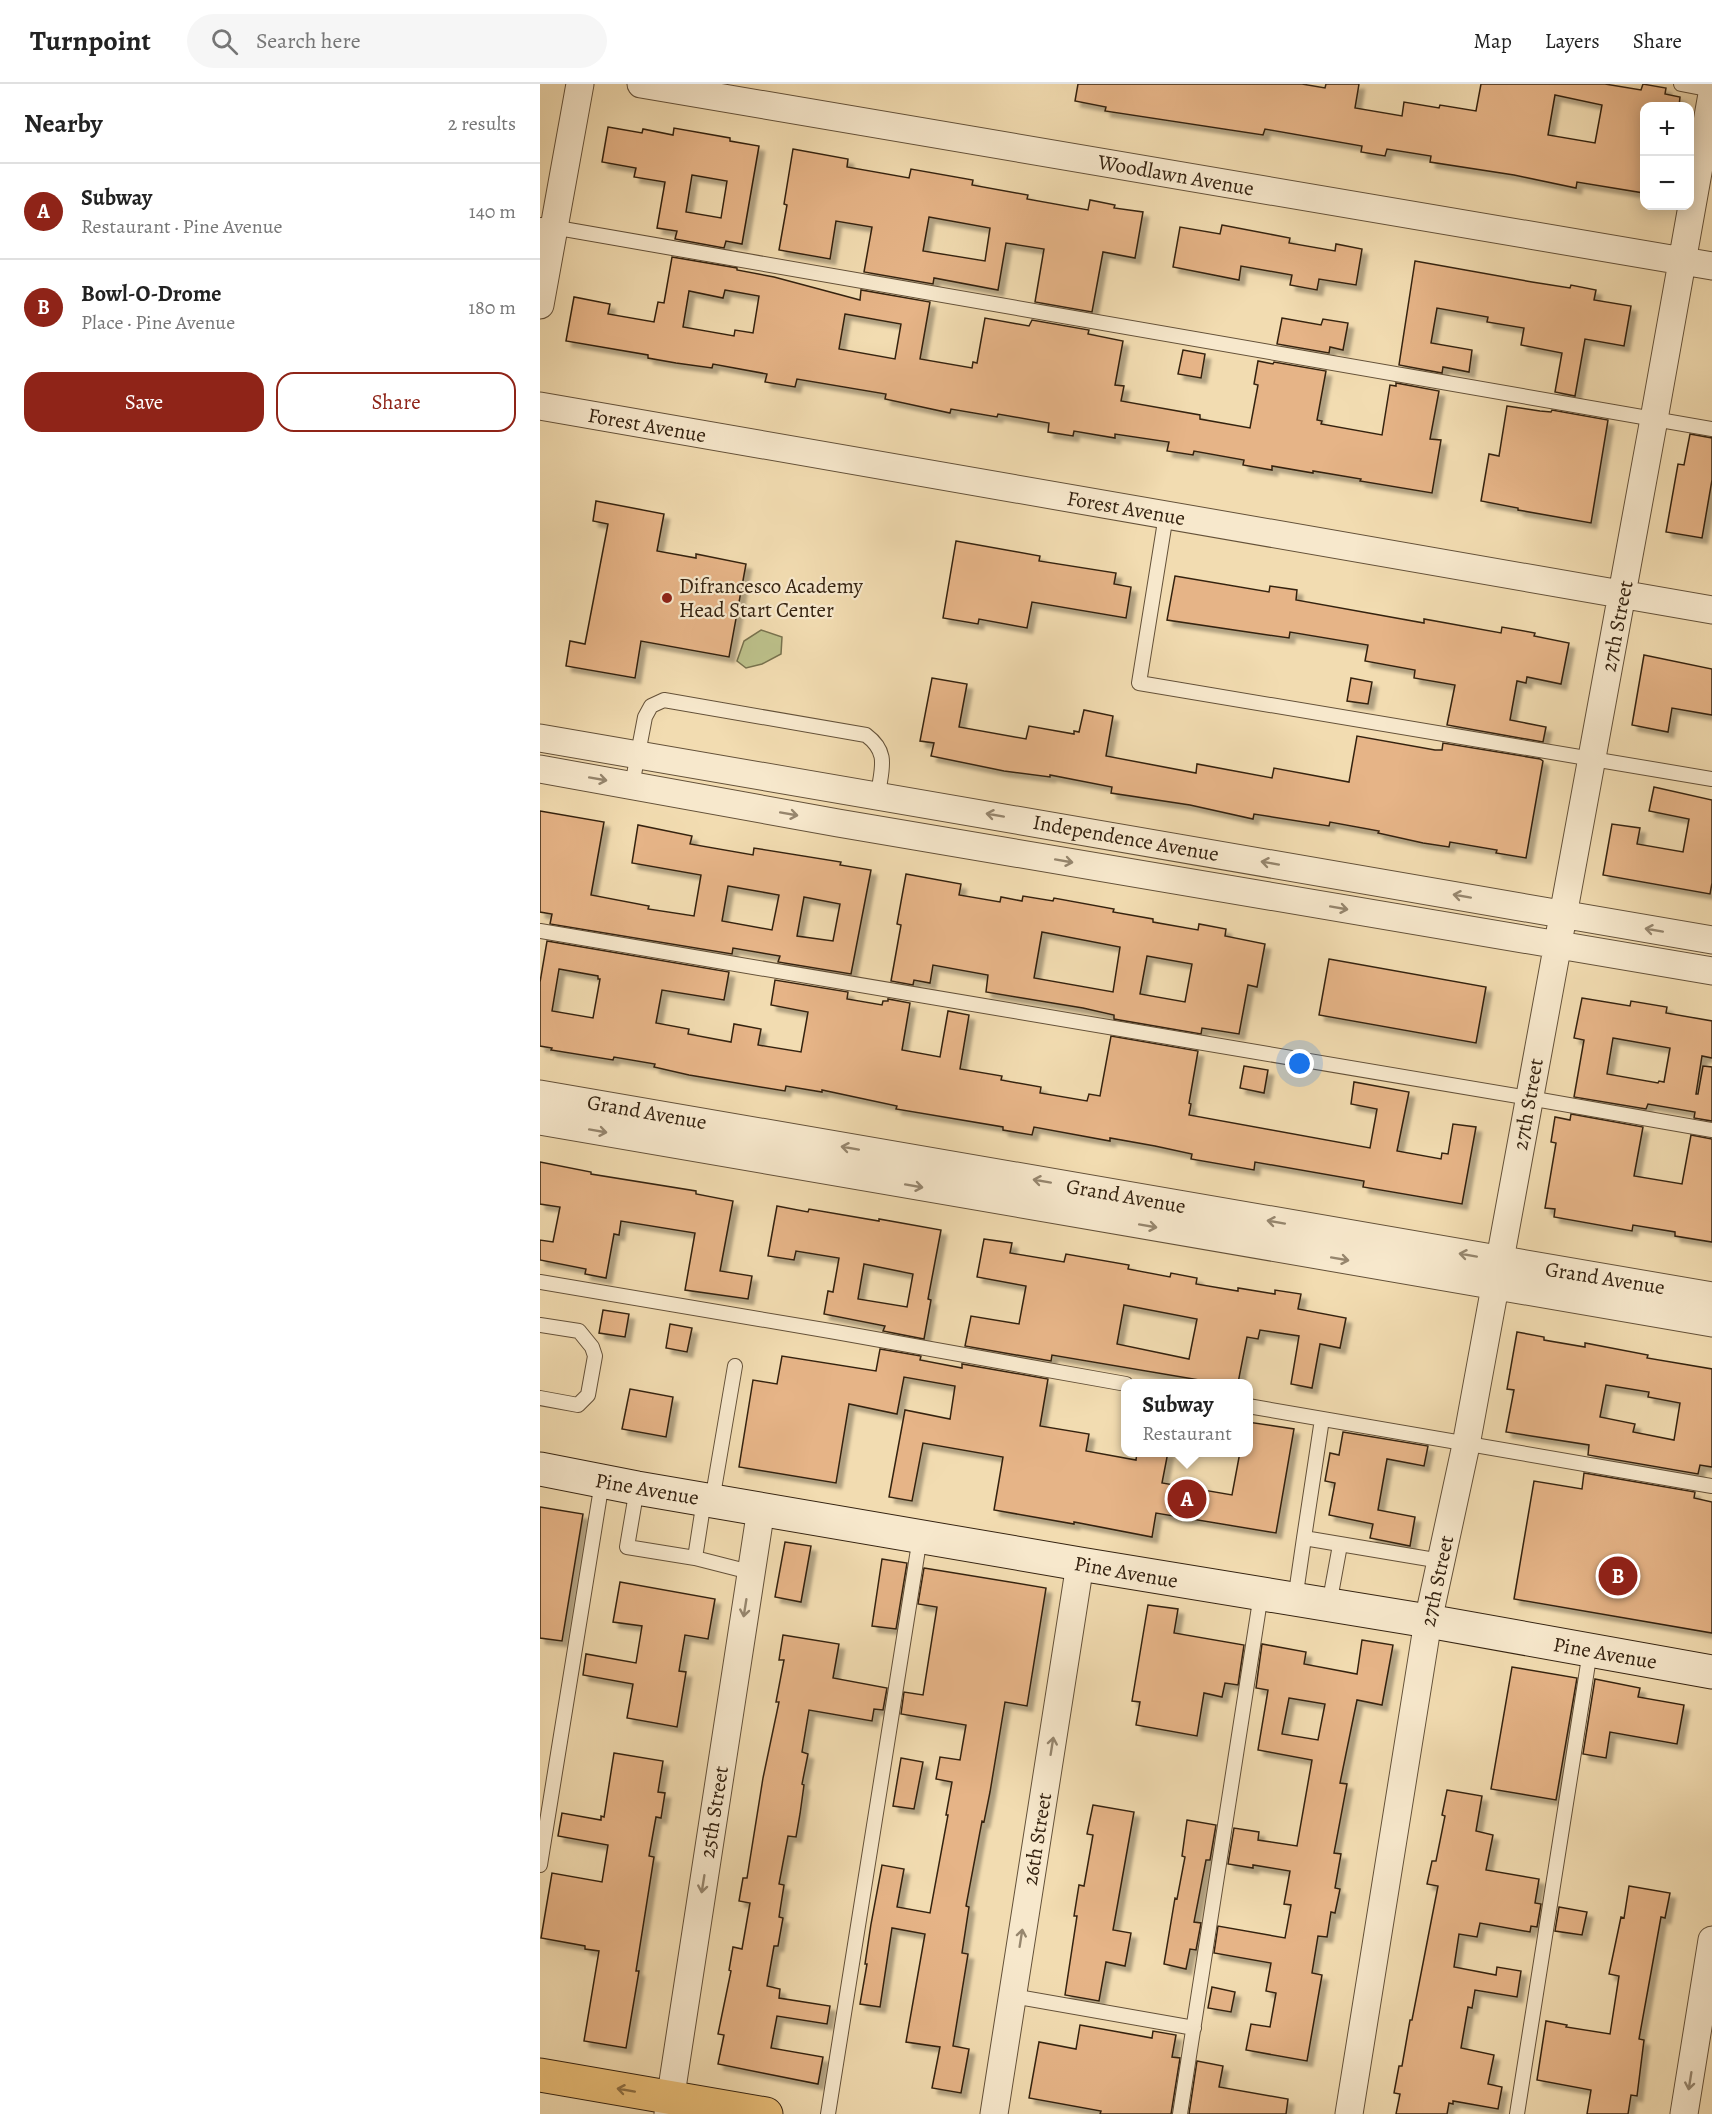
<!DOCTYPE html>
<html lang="en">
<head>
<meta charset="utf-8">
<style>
	:root { --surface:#fff; --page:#f6f6f6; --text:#222; --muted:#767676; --line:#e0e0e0; --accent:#8f2418 }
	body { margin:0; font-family:Alegreya,serif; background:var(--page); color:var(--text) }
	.controls { position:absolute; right:18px; top:18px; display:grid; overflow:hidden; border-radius:12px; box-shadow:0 3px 15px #0003 }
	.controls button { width:54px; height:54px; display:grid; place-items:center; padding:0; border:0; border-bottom:2px solid var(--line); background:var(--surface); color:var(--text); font:30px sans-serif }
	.you { position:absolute; left:760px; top:980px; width:21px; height:21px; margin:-15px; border:4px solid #fff; border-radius:50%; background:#1a73e8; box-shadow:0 0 0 9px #1a73e833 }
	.badge { display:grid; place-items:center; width:39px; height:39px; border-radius:50%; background:var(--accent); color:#fff; font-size:20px; font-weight:700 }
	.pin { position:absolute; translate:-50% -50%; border:3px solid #fff; box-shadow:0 2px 6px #0006 }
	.popup { position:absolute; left:581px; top:1295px; width:132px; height:78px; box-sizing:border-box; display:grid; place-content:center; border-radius:12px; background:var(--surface); filter:drop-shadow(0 2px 4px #0005); font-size:20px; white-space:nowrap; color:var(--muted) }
	.popup b { font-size:22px; color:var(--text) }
	.popup::after { content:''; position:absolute; left:50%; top:100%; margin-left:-12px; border:12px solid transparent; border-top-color:var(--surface) }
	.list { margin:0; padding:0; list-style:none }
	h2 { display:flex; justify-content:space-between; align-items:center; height:78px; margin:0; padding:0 24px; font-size:26px }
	h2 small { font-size:20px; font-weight:400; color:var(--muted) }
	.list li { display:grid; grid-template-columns:39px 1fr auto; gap:18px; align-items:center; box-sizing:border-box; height:96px; padding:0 24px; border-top:2px solid var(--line) }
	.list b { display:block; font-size:22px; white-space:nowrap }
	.list p { margin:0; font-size:20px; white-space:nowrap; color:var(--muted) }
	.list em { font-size:20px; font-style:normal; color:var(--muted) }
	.actions { display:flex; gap:12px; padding:18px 24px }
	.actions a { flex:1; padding:14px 0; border:2px solid var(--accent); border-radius:18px; text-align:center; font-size:21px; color:var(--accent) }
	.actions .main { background:var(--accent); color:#fff }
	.icon { flex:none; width:33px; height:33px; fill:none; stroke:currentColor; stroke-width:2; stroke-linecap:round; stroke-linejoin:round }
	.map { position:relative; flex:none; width:1172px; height:2030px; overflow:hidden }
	header { display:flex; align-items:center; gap:36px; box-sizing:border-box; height:84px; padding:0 30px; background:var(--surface); border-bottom:2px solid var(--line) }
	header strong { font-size:28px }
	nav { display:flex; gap:33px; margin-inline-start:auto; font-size:21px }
	.search { width:420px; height:54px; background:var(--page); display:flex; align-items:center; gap:15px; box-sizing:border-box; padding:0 21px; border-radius:33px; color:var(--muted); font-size:22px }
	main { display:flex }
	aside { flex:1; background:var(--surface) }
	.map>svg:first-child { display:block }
	.green { fill:#bcc08a; stroke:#78724e; stroke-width:1.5 }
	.building { fill:#e6b487; stroke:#352311; stroke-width:1.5; fill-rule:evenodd; filter:url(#shadow) }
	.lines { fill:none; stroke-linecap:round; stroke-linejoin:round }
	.service-casing { stroke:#645139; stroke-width:16 }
	.minor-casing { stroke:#645139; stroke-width:29 }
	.secondary-casing { stroke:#352311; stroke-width:35 }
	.primary-casing { stroke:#352311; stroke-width:35 }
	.service { stroke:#f7e8cc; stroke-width:14 }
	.minor { stroke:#f7e8cc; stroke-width:27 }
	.secondary { stroke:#f7e8cc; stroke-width:33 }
	.primary { stroke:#e9be78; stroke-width:33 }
	.oneway { stroke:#96866e }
	.oneway2 { stroke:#8f7044 }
	.poi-dot { fill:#8f2418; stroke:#f7e8cc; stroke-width:2 }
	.labels { text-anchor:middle; stroke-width:4.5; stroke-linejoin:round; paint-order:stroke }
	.street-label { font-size:21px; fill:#352311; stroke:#f7e8cc }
	.poi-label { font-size:21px; fill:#352311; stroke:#f7e8cc; text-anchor:start }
</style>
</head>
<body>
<header>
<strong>Turnpoint</strong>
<div class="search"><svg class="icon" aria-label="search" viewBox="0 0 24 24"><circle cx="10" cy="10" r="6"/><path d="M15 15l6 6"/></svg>Search here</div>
<nav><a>Map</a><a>Layers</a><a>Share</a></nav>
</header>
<main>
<aside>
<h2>Nearby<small>2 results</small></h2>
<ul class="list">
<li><span class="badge">A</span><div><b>Subway</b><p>Restaurant · Pine Avenue</p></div><em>140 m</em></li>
<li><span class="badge">B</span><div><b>Bowl-O-Drome</b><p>Place · Pine Avenue</p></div><em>180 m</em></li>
</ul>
<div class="actions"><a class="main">Save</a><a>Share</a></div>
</aside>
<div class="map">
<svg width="1172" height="2030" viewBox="0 0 1172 2030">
	<defs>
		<filter id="shadow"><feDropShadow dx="5.5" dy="5.5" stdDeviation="1.5" flood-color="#0004"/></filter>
	</defs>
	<rect width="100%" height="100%" fill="#f2dcb1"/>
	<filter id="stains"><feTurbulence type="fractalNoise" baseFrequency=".00333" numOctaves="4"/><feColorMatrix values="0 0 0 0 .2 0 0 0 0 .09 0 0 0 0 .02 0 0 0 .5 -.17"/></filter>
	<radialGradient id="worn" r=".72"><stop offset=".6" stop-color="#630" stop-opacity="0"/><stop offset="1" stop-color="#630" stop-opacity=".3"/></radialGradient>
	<path class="green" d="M221,546L242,553L241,570L222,580L206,584L197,577L204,557Z"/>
	<path class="building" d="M538,0H762L785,4L786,0H819L815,24L862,32L864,18L899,24L900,21L936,27L941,0H1065L1101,6L1103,0L1126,4L1125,10L1140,13L1139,22H1104V109L1037,98L1036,104L974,91L890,78L891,72L847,65L845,72L821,68L822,62L725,45L723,51L565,27L566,23L535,17ZM1015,11L1062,21L1055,59L1008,51Z
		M68,43L102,49L103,45L133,51L134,44L190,54V57L219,62L202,160L186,157L184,164L135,155L137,147L117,144L125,98L94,93L96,84L62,78ZM152,91L187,97L181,134L146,128Z
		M253,65L308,75L307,83L369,94L371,85L433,96L432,101L488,111L487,115L548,126L550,116L575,121L574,124L603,128L595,174L563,168L552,228L495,218L504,165L466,159L458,206L394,194L393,200L324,188L332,143L296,137L290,175L239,166L247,121L244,120ZM389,133L450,144L445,177L383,167Z
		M682,141L750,154L749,159L795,167L796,160L822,165L816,201L779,195L777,206L750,201L752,191L701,182L699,196L633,183L640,143L680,150Z
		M132,173L197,184V186L234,193L320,216L321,206L390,218L380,275L432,284L433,278L437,279L445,234L489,242L492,236L549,246L548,250L583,257L575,301L584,302L581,317L660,331V335L710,344L718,301L714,300L718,277L733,280L734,278L786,287L777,336L782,337L781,340L842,351L850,301L856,302V299L899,307L890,355L901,356L892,409L820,397L821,395L773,387V389L732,382V386L703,381L704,376L654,367L653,371L627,367L629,358L575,350V354L534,347L533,352L508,348L509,339L458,330L457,333L411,325L410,329L345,315L346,310L257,295L255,303L225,298L227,290L173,280L172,284L136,279L108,274V271L26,257L34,213L70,220L68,230L114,238L118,218L124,219ZM185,206L219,212L213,249L195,246L194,252L143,243L149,207L183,214ZM305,230L361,240L355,275L299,265Z
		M875,177L992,198L1030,204L1031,201L1056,206L1054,216L1091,222L1084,262L1045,255L1035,312L1015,308L1022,269L981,261L984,244L947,238L948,233L897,224L891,259L932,266L929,288L903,283L902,289L859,281Z
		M742,234L781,241L783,235L808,239L803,266L790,263L789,269L737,260Z
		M643,266L665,270L661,294L638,290Z
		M967,322L1000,327L1011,328L1012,326L1068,336L1051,439L978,426V424L941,417L949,370L959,372Z
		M1150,350L1172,354V396L1162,454L1126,448L1138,380L1144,381Z
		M56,417L124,430L117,467L156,474V470L206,480L189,573L101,557L95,594L26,582L30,557L45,560L68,440L53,437Z
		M416,457L500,472L499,477L576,489L574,500L591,503L586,534L492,518L487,544L439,535L438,540L403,534Z
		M635,492L729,508L730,502L757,506L756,516L884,539V535L961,549L962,543L995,549L994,552L1029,559L1021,600L987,593L986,599L977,597L970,636L1006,643L1003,658L907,641L915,601L874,594L875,586L825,577L828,561L750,548L749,554L627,536Z
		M1104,571L1172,585V631L1132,624L1128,648L1092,641Z
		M392,594L427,600L419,643L486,655L489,642L534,650V647L539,648L544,626L573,632L566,672L656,689L657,680L732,694L734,684L809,698L817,652L895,666H902L903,659L1000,675L1003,677L986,774L956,769L957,766L910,758L909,763L883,759L838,749L839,747L790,738L789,742L714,730L713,735L650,721L571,709L572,703L510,691V693L464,687L391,672L394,659L380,657Z
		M811,594L832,598L828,620L807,617Z
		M1114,703L1172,716V799L1170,810L1063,791L1072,740L1100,744L1097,760L1143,768L1149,735L1109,727Z
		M0,727L64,738L51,811L109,822L108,825L154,832L161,791L92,779L98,741L152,752L150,760L213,771L214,764L301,778L300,781L331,786L311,890L238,878L240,872L193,864L192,870L10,840L12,830L0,828ZM188,802L239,811L232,846L182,837ZM264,813L300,820L293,857L257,852Z
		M366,790L421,800L419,811L460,818L461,813L482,817L483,812L513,817L514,814L574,825L573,828L613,835V838L658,846L659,840L686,845L685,852L725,860L717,903L708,901L699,950L662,944L661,950L574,935V931L543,924L446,908L448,891L393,881L390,899L374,896L373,901L351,897L361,841L357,840ZM502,848L580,863L573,908L494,894ZM607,872L652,880L645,918L600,910Z
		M7,857L189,888L184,916L122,906L116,939L149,945L148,950L191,958L194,940L221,945L218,961L261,968L268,928L231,921L235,896L308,908L307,915L342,921L343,917H348V915L370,919L362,966L400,973L408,927L429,931L420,985L462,992L461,996L501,1003L500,1009L547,1017L549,1010L560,1012L571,952L658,967L649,1019L651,1020L649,1031L830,1064L837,1025L811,1020L814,998L869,1008L857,1067L901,1075L902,1069L908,1070L913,1040L936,1043L922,1120L823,1103L824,1097L715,1078L714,1086L651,1075L652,1070L615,1062L570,1054V1057L494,1043L492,1051L463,1046V1043L356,1025L357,1022L282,1006V1008L246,1002L245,1007L149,991L114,983L115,980L74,973L73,976L11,966L12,964L0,962V898ZM19,885L58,892V895H60L53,934L12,927Z
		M789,875L946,903L936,959L779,931Z
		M1042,914L1090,922L1091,917L1127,923L1126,929L1172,937V974L1162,972L1156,1010H1158L1163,982L1172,983V1037L1154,1034L1155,1028L1108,1020L1106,1025L1034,1013L1044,956L1034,954ZM1073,954L1130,964L1124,998L1119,997L1118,999L1067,990Z
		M704,982L728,986L724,1009L700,1004Z
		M1031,1030L1103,1043L1094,1092L1142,1100L1151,1051L1172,1055V1158L1135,1152V1148L1093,1141L1092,1147L1014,1133L1015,1125L1005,1124L1016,1059L1011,1058L1015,1033L1030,1036Z
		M0,1078L51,1088V1090L156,1107V1110L193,1117L180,1187L212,1192L208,1215L145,1206L155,1149L81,1137L79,1151L74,1150L66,1194L45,1190L46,1185L0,1176V1156L13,1158L20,1123L0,1120Z
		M237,1122L268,1128L269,1125L339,1137V1135L401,1146L388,1215L391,1216L384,1255L343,1247L345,1242L284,1230L288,1207L293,1208L299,1174L256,1167L254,1176L228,1172ZM324,1180L373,1190L367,1223L318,1215Z
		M444,1155L472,1159L470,1169L524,1178L526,1170L589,1181L588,1185L630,1193L631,1189L657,1194L656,1200L698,1207V1204L735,1210V1206L761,1210L758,1225L806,1234L800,1264L780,1260L772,1304L751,1300L759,1252L720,1246L718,1255L707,1253L698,1299H677L512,1271L511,1277L425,1262L431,1232L479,1240L486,1202L437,1193ZM584,1221L657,1235L649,1275L577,1260Z
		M63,1226L89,1230L85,1253L59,1249Z
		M130,1240L152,1244L147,1268L126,1264Z
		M977,1248L1004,1253V1256L1045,1263V1259L1108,1271L1107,1274L1172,1285V1383L1160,1381L1158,1390L1048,1371L1049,1361L966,1348L974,1306L967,1305ZM1066,1301L1109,1308L1108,1313L1140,1319L1134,1356L1093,1348L1095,1340L1060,1333Z
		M340,1265L381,1272L380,1276L422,1284V1280L508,1295L500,1342L549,1350L546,1367L596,1376L597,1368H628L622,1399L692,1411L700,1368H708V1338L754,1345L736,1449L616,1429L612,1453L534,1438V1440L454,1426L463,1373L383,1359L372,1417L349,1413L365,1326L410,1335L415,1302L364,1293L357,1330L309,1320L296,1399L199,1383L213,1296L237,1300L242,1272L336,1287Z
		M90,1305L133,1313L126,1353L82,1345Z
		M803,1348L888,1362L884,1382L847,1375L838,1426L875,1433L870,1462L830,1454L833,1440L789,1431L795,1399L785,1397L790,1369L799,1371Z
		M1044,1389L1155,1408L1154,1414L1172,1418V1549L974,1515L994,1397L1042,1405Z
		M0,1423L43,1430L22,1557L0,1554Z
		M245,1458L271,1462L261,1518L235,1513Z
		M342,1475L367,1479L356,1545L332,1542Z
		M384,1484L506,1504L487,1622L465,1618L450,1708L444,1738L442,1737L426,1822L429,1823L422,1869L428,1870L413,1962L429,1965L421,2009L392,2004L400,1963L366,1958L385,1850L352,1844L340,1923L320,1920L327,1880H325L331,1840L342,1781L364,1785L357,1823L390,1829L408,1731H406L412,1698L396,1695L400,1673L420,1676L426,1641L361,1630L364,1608L383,1611L397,1523L378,1520Z
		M80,1498L175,1515L168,1555L145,1551L139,1587L146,1588L137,1643L87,1634L93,1600L43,1591L46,1570L96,1579L102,1542L73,1538Z
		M608,1521L638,1525L634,1549L704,1561L698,1601L685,1599L682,1613L664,1609L657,1652L596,1641L600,1618L592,1617Z
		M243,1551L299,1560L293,1594L347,1604L343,1626L334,1625L332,1637L269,1626L262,1668L268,1670L262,1700L264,1701L260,1730L256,1753L248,1752L239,1800L244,1801L239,1833L243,1834L238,1862H234L227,1902L240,1905L239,1914L290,1922L287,1940L237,1932L231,1964L283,1973L278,2000L178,1980L184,1951L178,1950L191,1887L189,1886L193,1863L202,1865L210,1819L199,1817L203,1794H207L223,1694L239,1618H236L244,1576H239Z
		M822,1556L853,1561L842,1621L817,1616L800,1699L807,1700L794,1769L801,1770L795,1804L800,1805L795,1829L791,1828L787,1853L778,1852L772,1889L782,1891L767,1977L706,1966L711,1940L730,1943L736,1909L726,1907L731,1879L674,1869L678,1842L745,1854L751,1821L744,1820L750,1787L713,1781V1784L688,1780L694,1744L719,1748L718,1756L757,1762L772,1676L718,1666L728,1606L716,1604L722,1560L766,1568L764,1580L817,1590ZM749,1614L785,1620L778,1656L742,1650Z
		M972,1583L1037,1594L1016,1716L951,1705Z
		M1055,1595L1100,1604L1098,1613L1144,1621L1137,1660L1070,1648L1066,1674L1043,1670Z
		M74,1669L123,1677L118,1708L125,1709L121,1734L116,1733L109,1772L114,1773L96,1887H99L86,1964L44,1957L59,1867L45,1865V1862L1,1854L12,1789L62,1798L68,1761L18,1752L22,1729L61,1736V1732L64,1733Z
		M361,1674L383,1678L374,1725L353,1722Z
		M907,1706L942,1712L936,1747L953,1751L946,1786L999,1795L995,1819L1001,1820L997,1843L991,1842L990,1848L940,1839L937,1853L919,1850L914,1883L956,1891L957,1883L981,1887L977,1913L935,1906L932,1924L928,1923L921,1964L954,1971L948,2000L962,2003L958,2025L913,2017V2020L909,2019L907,2030H856L860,2010L854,2009L859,1982H862L870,1936H872L898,1802L887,1800L892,1777H896L905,1732L902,1731Z
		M553,1721L594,1728L573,1846L591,1849L585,1882L566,1878L559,1917L525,1911L537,1832H534L539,1801L544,1802L553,1751L547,1750Z
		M647,1736L676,1741L670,1776H666L654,1838L661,1839L656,1866L650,1865L646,1885L624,1880L635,1814L637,1815L645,1773L642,1772Z
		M1089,1802L1130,1809L1125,1834L1121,1833L1099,1955L1104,1956L1097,2012L1091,2011L1088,2030H1047L1051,2006L997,1996L1006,1937L1027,1941L1026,1943L1070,1950L1079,1892L1069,1890L1081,1833L1084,1834Z
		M1019,1823L1047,1828L1042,1851L1015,1847Z
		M672,1903L695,1908L691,1928L668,1924Z
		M540,1941L612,1954L613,1947L636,1951L632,1973L640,1974L631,2030H560L561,2027L489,2014L499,1958L536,1965Z
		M657,1977L683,1982L679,2003L748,2015L746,2030H649Z"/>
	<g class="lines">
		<defs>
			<path id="service" d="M1141,0L1172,6
				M0,141L1172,345
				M626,431L599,599L1172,695
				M92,701L105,633L111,622L124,616L326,651C350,669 341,685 338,711
				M0,847L989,1014L1172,1046
				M0,1198L296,1248L586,1300
				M0,1241L39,1247L52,1263L55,1272L48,1311L38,1321L0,1314
				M708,1322L1172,1402
				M782,1335L764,1454L901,1477
				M97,1404L87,1463L155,1474L210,1488
				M172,1417L195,1282
				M155,1474L164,1416
				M755,1516L764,1454
				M789,1521L800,1461
				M0,1781L62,1398
				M472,1912L654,1944
				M288,2030L380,1453
				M640,2030L721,1510
				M977,2030L1050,1567"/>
			<path id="minor" d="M101,0L1172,182
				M0,221L40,0
				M0,322L1172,526
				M0,654L1172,856
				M0,685L298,739L1172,887
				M0,1010L1172,1212
				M0,1037L1172,1239
				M128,2030L221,1425
				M454,2030L540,1480
				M809,2030L888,1537L926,1361L1114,335L1172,10
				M1144,2030L1172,1856"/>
			<path id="secondary" d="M0,1385L97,1404L540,1480L888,1537L1172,1588"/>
			<path id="primary" d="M0,1991L226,2030"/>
		</defs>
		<use href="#service" class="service-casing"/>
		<use href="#minor" class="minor-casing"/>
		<use href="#secondary" class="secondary-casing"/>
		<use href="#primary" class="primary-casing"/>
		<use href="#service" class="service"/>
		<use href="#minor" class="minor"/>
		<use href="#secondary" class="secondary"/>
		<use href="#primary" class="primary"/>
	</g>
	<defs><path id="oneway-shaft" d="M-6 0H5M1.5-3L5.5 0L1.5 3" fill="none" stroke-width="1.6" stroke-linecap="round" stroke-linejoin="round" transform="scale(1.5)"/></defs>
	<g class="oneway">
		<use href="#oneway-shaft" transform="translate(58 695) rotate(10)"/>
		<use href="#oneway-shaft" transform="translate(249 730) rotate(10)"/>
		<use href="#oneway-shaft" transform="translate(455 731) rotate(-170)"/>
		<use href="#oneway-shaft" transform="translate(524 777) rotate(10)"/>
		<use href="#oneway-shaft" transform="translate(730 779) rotate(-170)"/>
		<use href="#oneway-shaft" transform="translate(922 812) rotate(-170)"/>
		<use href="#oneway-shaft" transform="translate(799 824) rotate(10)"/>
		<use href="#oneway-shaft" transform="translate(1114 846) rotate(-170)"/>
		<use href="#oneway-shaft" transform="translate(58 1047) rotate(10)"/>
		<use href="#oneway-shaft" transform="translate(310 1064) rotate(-170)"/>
		<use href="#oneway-shaft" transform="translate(502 1097) rotate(-170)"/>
		<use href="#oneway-shaft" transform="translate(374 1102) rotate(10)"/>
		<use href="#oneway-shaft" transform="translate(736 1138) rotate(-170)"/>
		<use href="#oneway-shaft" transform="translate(608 1142) rotate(10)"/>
		<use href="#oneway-shaft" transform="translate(928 1171) rotate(-170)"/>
		<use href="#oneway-shaft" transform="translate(800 1175) rotate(10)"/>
		<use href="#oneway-shaft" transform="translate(205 1524) rotate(99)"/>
		<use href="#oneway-shaft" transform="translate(512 1662) rotate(-81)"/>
		<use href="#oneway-shaft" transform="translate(163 1800) rotate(99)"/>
		<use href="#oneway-shaft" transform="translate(481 1854) rotate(-81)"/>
		<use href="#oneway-shaft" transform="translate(1150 1997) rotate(99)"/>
	</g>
	<use class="oneway2" href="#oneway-shaft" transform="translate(86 2006) rotate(-170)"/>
	<circle class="poi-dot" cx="127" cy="514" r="6"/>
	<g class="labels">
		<g class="street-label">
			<text transform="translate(636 91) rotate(10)" y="7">Woodlawn Avenue</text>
			<text transform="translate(107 341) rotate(10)" y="7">Forest Avenue</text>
			<text transform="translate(586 424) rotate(10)" y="7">Forest Avenue</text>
			<text transform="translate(1077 542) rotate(-79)" y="7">27th Street</text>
			<text transform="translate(586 754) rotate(10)" y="7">Independence Avenue</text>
			<text transform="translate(988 1020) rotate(-80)" y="7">27th Street</text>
			<text transform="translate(107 1028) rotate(10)" y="7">Grand Avenue</text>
			<text transform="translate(586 1112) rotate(10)" y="7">Grand Avenue</text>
			<text transform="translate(1065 1194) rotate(9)" y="7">Grand Avenue</text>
			<text transform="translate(107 1405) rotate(10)" y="7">Pine Avenue</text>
			<text transform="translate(586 1488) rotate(10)" y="7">Pine Avenue</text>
			<text transform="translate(897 1497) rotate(-78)" y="7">27th Street</text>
			<text transform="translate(1065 1569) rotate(10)" y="7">Pine Avenue</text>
			<text transform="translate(174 1728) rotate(-81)" y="7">25th Street</text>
			<text transform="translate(497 1755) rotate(-81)" y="7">26th Street</text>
		</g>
		<g class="poi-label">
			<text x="139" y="509">Difrancesco Academy<tspan x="139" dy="24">Head Start Center</tspan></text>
		</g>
	</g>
	<rect width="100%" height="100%" filter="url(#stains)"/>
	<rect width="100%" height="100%" fill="url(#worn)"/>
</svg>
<div class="controls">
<button>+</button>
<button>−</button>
</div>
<div class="you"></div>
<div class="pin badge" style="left:647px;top:1415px">A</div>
<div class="popup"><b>Subway</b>Restaurant</div>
<div class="pin badge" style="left:1078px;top:1492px">B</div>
</div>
</main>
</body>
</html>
